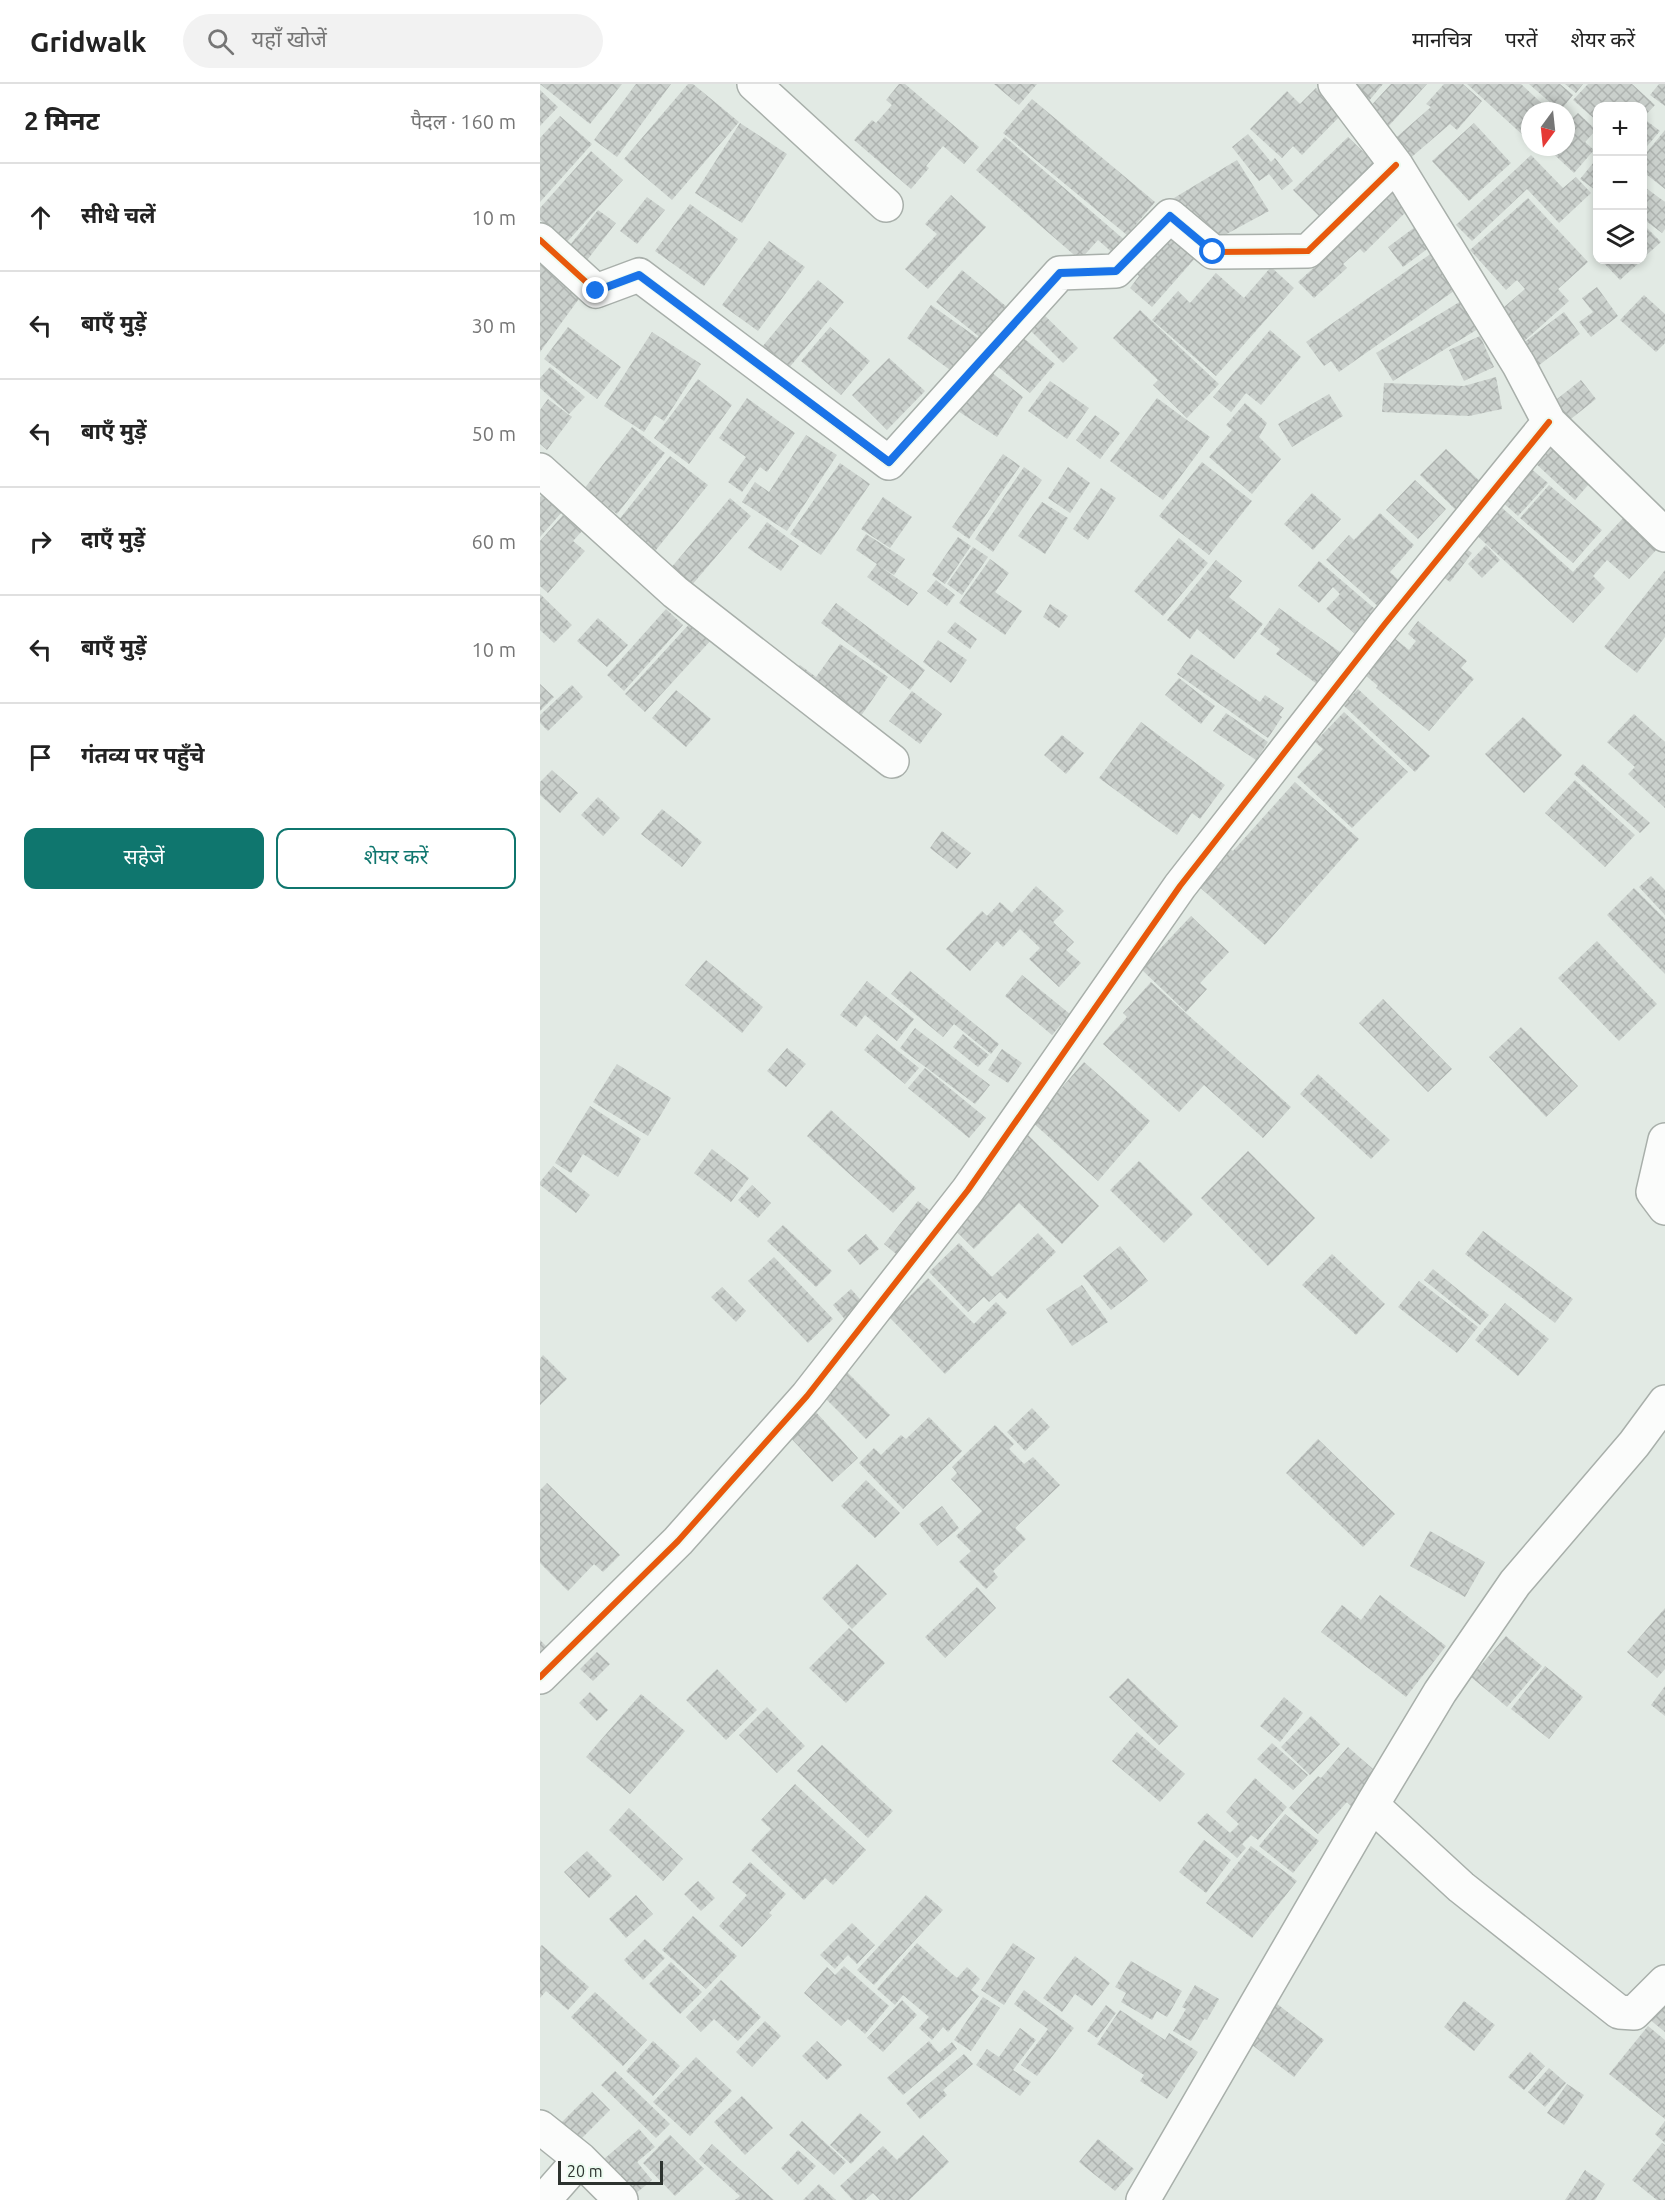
<!DOCTYPE html>
<html lang="hi">
<head>
<meta charset="utf-8">
<style>
	:root { --surface:#fff; --page:#f2f2f2; --text:#222; --muted:#767676; --line:#e0e0e0; --accent:#0f766e }
	body { margin:0; font-family:Ubuntu,"Noto Sans Devanagari",sans-serif; background:var(--page); color:var(--text) }
	.controls { position:absolute; right:18px; top:18px; display:grid; overflow:hidden; border-radius:12px; box-shadow:0 3px 9px #0003 }
	.controls button { width:54px; height:54px; display:grid; place-items:center; padding:0; border:0; border-bottom:2px solid var(--line); background:var(--surface); color:var(--text); font:30px sans-serif }
	.compass { position:absolute; left:981px; top:18px; width:54px; height:54px; border-radius:50%; background:var(--surface); box-shadow:0 3px 9px #0003; rotate:195deg }
	.scale { position:absolute; left:18px; bottom:15px; width:105px; box-sizing:border-box; padding-left:6px; border:3px solid #2d332f; border-top:0; font-size:16px; line-height:21px; white-space:nowrap; color:#2d332f; -webkit-text-stroke:4px #ecfbf0; paint-order:stroke }
	.stop { position:absolute; width:18px; height:18px; margin:-14px; border:4px solid #1a73e8; border-radius:50%; background:#fff }
	.stop.end { background:#1a73e8; border-color:#fff; box-shadow:0 2px 6px #0008 }
	.list { margin:0; padding:0; list-style:none }
	h2 { display:flex; justify-content:space-between; align-items:center; height:78px; margin:0; padding:0 24px; font-size:26px }
	h2 small { font-size:20px; font-weight:400; color:var(--muted) }
	.list li { display:grid; grid-template-columns:39px 1fr auto; gap:18px; align-items:center; box-sizing:border-box; height:108px; padding:0 24px; border-top:2px solid var(--line) }
	.list b { display:block; font-size:22px; white-space:nowrap }
	.list em { font-size:20px; font-style:normal; color:var(--muted) }
	.actions { display:flex; gap:12px; padding:18px 24px }
	.actions a { flex:1; padding:14px 0; border:2px solid var(--accent); border-radius:12px; text-align:center; font-size:21px; color:var(--accent) }
	.actions .main { background:var(--accent); color:#fff }
	.icon { flex:none; width:33px; height:33px; fill:none; stroke:currentColor; stroke-width:2; stroke-linecap:round; stroke-linejoin:round }
	.map { position:relative; flex:none; width:1125px; height:2116px; overflow:hidden }
	header { display:flex; align-items:center; gap:36px; box-sizing:border-box; height:84px; padding:0 30px; background:var(--surface); border-bottom:2px solid var(--line) }
	header strong { font-size:28px }
	nav { display:flex; gap:33px; margin-inline-start:auto; font-size:21px }
	.search { width:420px; height:54px; background:var(--page); display:flex; align-items:center; gap:15px; box-sizing:border-box; padding:0 21px; border-radius:33px; color:var(--muted); font-size:22px }
	main { display:flex }
	aside { flex:1; background:var(--surface) }
	.map>svg:first-child { display:block }
	.building { fill:url(#building-cross-hatch) }
	.lines { fill:none; stroke-linecap:round; stroke-linejoin:round }
	.minor-casing { stroke:#a8afaa; stroke-width:36 }
	.minor { stroke:#fbfcfb; stroke-width:33 }
	.cycleway-casing { stroke:#ecfbf0; stroke-width:10 }
	.cycleway { stroke:#e8590c; stroke-width:6 }
	.route { stroke:#1a73e8; stroke-width:8 }
</style>
</head>
<body>
<header>
<strong>Gridwalk</strong>
<div class="search"><svg class="icon" aria-label="search" viewBox="0 0 24 24"><circle cx="10" cy="10" r="6"/><path d="M15 15l6 6"/></svg>यहाँ खोजें</div>
<nav><a>मानचित्र</a><a>परतें</a><a>शेयर करें</a></nav>
</header>
<main>
<aside>
<h2>2 मिनट<small>पैदल · 160 m</small></h2>
<ul class="list">
<li><svg class="icon" aria-label="ahead" viewBox="0 0 24 24"><path d="M12 20V5M6 11l6-6 6 6"/></svg><div><b>सीधे चलें</b></div><em>10 m</em></li>
<li><svg class="icon" aria-label="left" viewBox="0 0 24 24"><path d="M17 20v-9H6M10 6l-5 5 5 5"/></svg><div><b>बाएँ मुड़ें</b></div><em>30 m</em></li>
<li><svg class="icon" aria-label="left" viewBox="0 0 24 24"><path d="M17 20v-9H6M10 6l-5 5 5 5"/></svg><div><b>बाएँ मुड़ें</b></div><em>50 m</em></li>
<li><svg class="icon" aria-label="right" viewBox="0 0 24 24"><path d="M7 20v-9h11M14 6l5 5-5 5"/></svg><div><b>दाएँ मुड़ें</b></div><em>60 m</em></li>
<li><svg class="icon" aria-label="left" viewBox="0 0 24 24"><path d="M17 20v-9H6M10 6l-5 5 5 5"/></svg><div><b>बाएँ मुड़ें</b></div><em>10 m</em></li>
<li><svg class="icon" aria-label="arrive" viewBox="0 0 24 24"><path d="M6 21V4h12l-3 4 3 4H6"/></svg><div><b>गंतव्य पर पहुँचे</b></div></li>
</ul>
<div class="actions"><a class="main">सहेजें</a><a>शेयर करें</a></div>
</aside>
<div class="map">
<svg width="1125" height="2116" viewBox="0 0 1125 2116">
	<defs>
		<pattern id="building-cross-hatch" width="8" height="8" patternUnits="userSpaceOnUse" patternTransform="scale(1.5)"><rect width="8" height="8" fill="#cad0cc"/><path d="M0 0l8 8M0 8l8-8" fill="none" stroke="#aeb3b0"/></pattern>
	</defs>
	<rect width="100%" height="100%" fill="#e2eae4"/>
	<path class="building" d="M0,0H82L50,40Z
		M96,0H131L77,73L54,56Z
		M148,0H153L199,38L132,116L84,75Z
		M359,0H365L439,63L424,80L403,62L386,82L389,84L371,105L314,56L332,36L336,39L352,21L346,16Z
		M454,0H497L479,21Z
		M804,0H843L823,24Z
		M851,0H887L847,44L827,26Z
		M904,0H923L942,17L917,46L910,40L867,77L851,58L891,23L886,20Z
		M927,0H981L1010,27H990V50L986,54Z
		M989,0H1020L1033,11L1020,27Z
		M1025,0H1043L1036,9Z
		M1048,0H1092L1115,21L1102,35V22H1058V38L1033,16Z
		M1119,0H1125V22L1110,11Z
		M776,4L802,30L762,71L753,62L742,74L710,45L747,7L760,20Z
		M0,6L18,23L0,42Z
		M492,15L615,118L587,151L463,49Z
		M1038,29L1056,46L1045,58L1054,66L1034,89L1006,63H1026V40Z
		M20,32L52,60L0,118V54Z
		M1107,37L1120,47L1102,68V43Z
		M200,39L247,70L202,139L155,109Z
		M934,39L971,79L929,117L892,77Z
		M1125,46V105L1102,87V74Z
		M708,50L731,78L735,74L753,97L742,106L729,90L719,97L692,63Z
		M465,53L595,165L583,178L558,156L540,176L436,86Z
		M808,53L845,89L790,143L753,106Z
		M51,67L83,96L26,159L0,136V124Z
		M991,71L1023,104L1036,93L1051,109L1019,139L987,105L932,157L916,141Z
		M1058,73V108L1040,95Z
		M697,76L729,127L668,160L634,114Z
		M846,98L870,124L824,169L820,165L803,180L807,184L774,214L758,198L779,179Z
		M1102,101L1125,118V145L1122,149L1102,134Z
		M411,111L446,143L388,205L365,185L397,150L385,140Z
		M107,113L125,126L97,160L80,147Z
		M988,114L1048,178L1018,205L1029,217L982,259L956,230L985,205L977,196L966,206L930,166Z
		M150,120L198,155L164,202L115,167Z
		M58,126L76,139L44,180L26,166Z
		M1102,139L1121,158L1102,175Z
		M875,143L890,163L863,183L848,163Z
		M629,147L657,172L612,223L590,204L599,192L593,187Z
		M229,157L265,183L218,247L182,221Z
		M896,166L921,202L799,288L791,277L784,282L766,258Z
		M1061,176H1102L1080,196Z
		M3,178L44,208L0,268V181Z
		M731,183L754,204L676,292L612,236L638,207L650,219L676,189L704,214Z
		M422,186L467,223L442,255L396,218Z
		M278,196L304,218L248,285L222,263Z
		M1057,203L1078,232L1051,253L1039,238L1053,228L1042,214Z
		M1104,211L1125,230V259L1116,268L1080,236Z
		M921,217L938,245L853,297L836,269Z
		M391,221L439,255L414,289L367,254Z
		M498,225L538,264L523,279L484,240Z
		M600,226L679,300L647,334L613,301L618,296L573,254Z
		M1024,228L1040,250L998,282L982,260Z
		M28,243L81,283L57,315L4,275Z
		M290,243L330,277L301,311L261,277Z
		M730,246L761,273L721,321L706,309L691,328L673,313Z
		M112,248L161,280L124,337L115,331L104,348L64,322Z
		M476,248L515,280L490,309L451,277Z
		M940,252L954,283L924,297L909,266Z
		M349,274L385,307L347,346L312,311Z
		M442,281L483,313L457,353L409,321Z
		M10,283L45,313L29,330L0,304V294Z
		M956,293L962,325L929,332L842,328L844,299L924,302Z
		M158,295L192,321L149,380L114,354Z
		M1041,296L1056,315L1027,338L1012,319Z
		M510,297L549,324L527,355L488,327Z
		M789,310L803,332L752,363L738,340Z
		M207,314L255,349L227,388L220,383L202,408L188,398L206,373L179,354Z
		M617,314L670,353L623,416L570,377Z
		M8,315L32,333L7,366L0,360V326Z
		M705,319L727,339L719,353L741,375L712,410L669,373L692,346L686,341Z
		M555,331L580,349L560,375L536,356Z
		M92,343L125,369L77,430L44,405Z
		M266,351L297,371L247,447L202,418L215,398L229,408Z
		M1013,355L1055,393L1035,416L993,377Z
		M906,365L947,404L921,431L880,391Z
		M463,370L480,382L429,455L412,443Z
		M130,372L168,401L112,471L74,442Z
		M662,378L712,417L669,471L619,432Z
		M300,379L330,400L281,471L250,450Z
		M484,383L502,396L453,468L435,455Z
		M528,383L550,399L530,429L508,414Z
		M989,383L1008,399L978,432L960,416Z
		M875,396L906,425L878,455L846,426Z
		M1009,401L1062,446L1033,479L980,434Z
		M561,404L576,414L548,456L533,445Z
		M772,409L801,435L773,466L744,440Z
		M3,410L23,427L0,453V413Z
		M343,413L372,433L350,464L321,445Z
		M190,414L211,432L151,502L130,485Z
		M502,418L528,434L505,470L478,452Z
		M960,422L1033,488L1085,432L1119,463L1089,495L1067,476L1053,492L1065,504L1033,539L934,449Z
		M840,429L874,461L850,488L864,501L841,525L786,476L809,451L814,456Z
		M23,431L42,447L33,457L45,467L8,509L0,502V457Z
		M227,438L259,462L241,487L208,464Z
		M326,450L365,475L354,491L341,483L378,509L368,522L327,493L337,480L316,466Z
		M418,453L431,462L405,500L392,491Z
		M639,454L668,479L623,532L594,507Z
		M917,458L932,469L910,498L896,488Z
		M946,461L960,476L942,494L928,480Z
		M433,463L448,473L422,511L407,500Z
		M450,475L469,489L455,508L482,527L465,551L419,519Z
		M676,476L702,497L689,513L723,540L694,575L657,545L650,555L627,536Z
		M779,477L842,531L821,555L786,525L800,510L793,503L779,519L758,502Z
		M1125,486V553L1097,589L1064,563Z
		M396,496L415,511L407,522L387,507Z
		M0,510L32,541L14,559L0,546Z
		M296,519L385,586L370,606L281,539Z
		M510,520L528,532L519,544L503,533Z
		M739,524L800,568L777,600L736,570L740,565L720,550Z
		M126,525L143,541L84,607L67,591Z
		M58,534L88,561L67,583L37,557Z
		M153,536L173,554L105,628L85,610Z
		M878,537L927,577L921,584L934,595L889,647L836,604L838,602L824,590L854,554L869,566L876,557L868,550Z
		M415,538L437,555L430,565L407,548Z
		M398,556L427,576L411,599L383,578Z
		M300,560L348,593L316,639L251,593L260,581L276,593Z
		M651,570L720,618L725,611L744,624L739,631L742,633L728,654L637,590Z
		M639,594L675,622L661,640L625,611Z
		M0,600L14,613L0,627Z
		M32,601L43,613L8,647L0,639V631Z
		M818,605L890,672L875,688L803,621Z
		M136,606L171,635L146,663L112,634Z
		M372,607L402,630L380,660L349,637Z
		M804,628L868,688L812,744L757,693L783,665L775,658Z
		M686,629L728,658L716,676L673,647Z
		M1094,630L1125,658V724L1088,690L1095,683L1067,658Z
		M983,633L1022,671L984,709L945,670Z
		M601,638L685,701L660,735L652,729L637,751L559,694Z
		M522,651L544,669L526,690L504,671Z
		M1043,680L1110,739L1100,749L1034,690Z
		M12,686L38,709L20,729L0,711V698Z
		M1035,696L1095,751L1065,783L1005,729Z
		M755,698L819,755L725,861L656,800L688,764L693,767Z
		M58,713L80,734L63,752L41,731Z
		M122,725L162,758L142,783L101,750Z
		M402,747L431,769L417,785L390,764Z
		M1111,792L1125,806V831L1099,803Z
		M496,802L524,827L513,838L534,858L526,866L541,879L519,903L489,875L500,864L480,845L463,863L457,857L430,887L406,865L442,827L447,832L460,818L472,829Z
		M1094,804L1125,835V890L1067,831Z
		M651,832L689,868L660,899L667,905L646,928L601,885Z
		M1057,857L1117,920L1079,957L1018,894Z
		M166,876L223,923L202,949L145,901Z
		M370,887L459,960L451,970L414,940L403,953L351,910Z
		M482,891L530,930L512,951L465,912Z
		M327,897L374,935L357,957L325,931L316,943L300,931Z
		M611,898L751,1023L723,1054L664,1001L639,1028L563,960L587,933L583,929Z
		M843,915L912,985L888,1008L819,939Z
		M981,943L1038,1002L1006,1033L949,973Z
		M375,944L450,1001L435,1020L360,964Z
		M337,950L379,984L365,1000L324,966Z
		M423,950L449,971L438,983L413,963Z
		M247,964L266,980L246,1003L227,987Z
		M462,965L482,979L468,999L448,986Z
		M544,978L610,1037L558,1097L492,1038Z
		M77,980L131,1014L108,1052L53,1018Z
		M385,984L446,1034L429,1054L368,1004Z
		M778,990L850,1056L831,1075L760,1010Z
		M50,1022L101,1055L78,1093L43,1070L31,1089L15,1079Z
		M291,1026L376,1104L353,1129L267,1052Z
		M483,1046L559,1122L522,1160L479,1119L434,1165L409,1140Z
		M172,1065L209,1094L191,1118L154,1089Z
		M708,1067L775,1134L728,1182L661,1114Z
		M599,1077L653,1130L624,1159L570,1106Z
		M13,1082L50,1111L36,1129L0,1101V1098Z
		M212,1101L231,1119L218,1134L198,1116Z
		M378,1117L394,1130L360,1173L344,1160Z
		M243,1141L292,1187L276,1203L227,1157Z
		M943,1147L1033,1215L1015,1239L925,1170Z
		M498,1149L516,1168L467,1215L460,1208L449,1218L444,1213L428,1228L389,1188L419,1159L452,1193Z
		M326,1150L339,1165L320,1181L307,1166Z
		M580,1162L608,1197L571,1226L543,1192Z
		M792,1170L845,1220L816,1251L762,1201Z
		M234,1173L293,1235L268,1259L208,1197Z
		M893,1185L949,1231L940,1241L884,1196Z
		M388,1194L434,1240L456,1218L467,1229L405,1290L349,1233Z
		M879,1197L938,1243L917,1269L858,1223Z
		M542,1201L568,1238L532,1262L506,1225Z
		M182,1203L206,1227L196,1238L171,1213Z
		M311,1205L326,1222L307,1238L293,1221Z
		M965,1219L1009,1255L978,1292L935,1256Z
		M3,1271L27,1295L0,1321V1275Z
		M302,1283L350,1331L326,1355L278,1307Z
		M492,1324L510,1343L485,1367L467,1348Z
		M275,1327L318,1374L292,1398L248,1351Z
		M389,1333L422,1367L363,1425L319,1379L334,1364L341,1371L361,1351L366,1355Z
		M455,1341L474,1360L469,1365L484,1380L493,1373L520,1401L475,1444L486,1455L453,1487L458,1493L446,1505L419,1478L431,1467L416,1452L442,1427L411,1395L417,1389L412,1383Z
		M778,1355L855,1430L823,1463L746,1389Z
		M326,1396L360,1429L335,1454L301,1422Z
		M7,1399L80,1471L63,1488L54,1480L28,1507L0,1479V1406Z
		M402,1422L419,1444L397,1462L379,1440Z
		M890,1447L945,1478L925,1513L870,1482Z
		M317,1480L347,1510L312,1545L282,1514Z
		M437,1503L456,1524L405,1574L385,1553Z
		M840,1511L906,1562L866,1613L781,1548L802,1521L821,1536Z
		M1125,1524V1585L1117,1594L1087,1568Z
		M309,1544L345,1579L306,1619L269,1584Z
		M966,1552L1002,1582L967,1623L931,1593Z
		M0,1556L7,1563L0,1570Z
		M57,1568L70,1580L53,1597L40,1585Z
		M1005,1582L1043,1613L1009,1655L971,1625Z
		M177,1585L217,1626L186,1656L146,1616Z
		M588,1594L638,1642L619,1661L569,1613Z
		M1125,1602V1632L1111,1621Z
		M50,1608L68,1626L57,1637L39,1619Z
		M101,1610L145,1647L90,1710L46,1673Z
		M744,1613L763,1629L740,1658L720,1642Z
		M227,1623L265,1662L237,1689L199,1651Z
		M771,1632L800,1660L770,1691L741,1663Z
		M597,1648L645,1690L620,1718L572,1677Z
		M732,1659L768,1691L753,1706L717,1675Z
		M282,1661L353,1727L328,1754L257,1687Z
		M808,1663L841,1692L813,1724L807,1718L778,1750L749,1724L778,1692L781,1694Z
		M715,1694L747,1723L718,1756L711,1751L702,1760L706,1764L697,1774L657,1739L667,1729L690,1749L699,1740L686,1728Z
		M255,1700L326,1766L293,1801L285,1794L264,1816L211,1766L231,1745L221,1736Z
		M89,1724L143,1775L123,1797L69,1746Z
		M745,1730L779,1757L753,1789L719,1762Z
		M664,1756L691,1776L666,1809L639,1788Z
		M711,1762L757,1797L712,1854L666,1819Z
		M47,1767L72,1792L49,1814L24,1788Z
		M210,1778L246,1810L229,1829L232,1831L202,1863L179,1842L207,1811L192,1798Z
		M158,1797L175,1814L161,1827L144,1810Z
		M96,1811L113,1830L86,1854L69,1835Z
		M386,1811L403,1826L334,1901L317,1886Z
		M153,1832L197,1872L166,1905L122,1866Z
		M312,1839L335,1861L317,1880L308,1871L295,1885L280,1871Z
		M105,1855L125,1874L103,1896L84,1876Z
		M377,1859L417,1894L427,1883L440,1895L431,1906L439,1912L408,1948L403,1943L392,1956L379,1944L389,1933L363,1911L355,1921L337,1905Z
		M473,1859L495,1874L464,1921L441,1906Z
		M2,1861L49,1903L28,1926L6,1907L0,1914V1863Z
		M535,1872L570,1899L552,1922L535,1910L522,1928L503,1914Z
		M591,1877L642,1907L627,1933L617,1927L612,1936L581,1918L586,1909L575,1903Z
		M131,1878L162,1908L140,1930L109,1900Z
		M304,1882L349,1922L325,1950L308,1935L301,1942L264,1909L287,1883L295,1891Z
		M181,1896L221,1933L198,1957L174,1935L161,1948L146,1933Z
		M655,1901L679,1915L667,1936L664,1935L651,1957L633,1947L646,1925L642,1923Z
		M484,1906L534,1944L497,1992L481,1981L508,1945L474,1920Z
		M55,1908L107,1956L83,1982L31,1933Z
		M443,1913L460,1924L431,1967L414,1956Z
		M1125,1914V1948L1109,1935Z
		M362,1916L377,1931L343,1968L327,1954Z
		M732,1916L784,1956L754,1993L703,1954Z
		M924,1917L955,1941L934,1967L904,1943Z
		M566,1921L576,1929L557,1954L547,1947Z
		M580,1926L625,1956L629,1949L658,1968L627,2015L600,1997L604,1991L557,1960Z
		M225,1937L241,1952L212,1983L196,1968Z
		M1108,1942L1125,1956V2035L1069,1990Z
		M480,1944L496,1956L473,1986L491,1998L480,2012L436,1981L447,1965L459,1973Z
		M113,1957L140,1982L113,2012L86,1987Z
		M277,1957L302,1981L287,1996L262,1972Z
		M389,1957L399,1969L412,1958L417,1965L363,2011L347,1994Z
		M990,1968L1005,1982L984,2006L968,1993Z
		M424,1970L433,1980L403,2006L407,2011L380,2035L366,2019Z
		M156,1973L192,2007L150,2052L113,2018Z
		M1009,1984L1026,1999L1005,2023L988,2008Z
		M75,1987L130,2040L116,2054L61,2001Z
		M1027,2000L1044,2011L1024,2041L1007,2029Z
		M52,2008L70,2026L30,2066L12,2048Z
		M202,2012L233,2044L205,2071L174,2038Z
		M320,2029L341,2048L311,2080L290,2061Z
		M262,2037L306,2078L294,2091L249,2051Z
		M1125,2037V2059L1115,2050Z
		M99,2045L115,2063L97,2078L112,2096L95,2110L64,2075Z
		M130,2051L164,2085L135,2112L103,2079Z
		M383,2051L409,2078L369,2116H340L333,2109L325,2116H313L300,2102L343,2062L357,2076Z
		M558,2055L594,2085L575,2107L539,2078Z
		M1122,2059L1125,2061V2116H1117L1092,2096Z
		M172,2060L234,2116H195L200,2112L159,2075Z
		M258,2066L276,2082L258,2101L241,2084Z
		M1045,2086L1065,2100L1055,2116H1025Z
		M279,2100L296,2116H263Z"/>
	<g class="lines">
		<defs>
			<path id="minor" d="M214,0L346,121
				M795,0L856,81L979,281L1009,338L1125,451
				M0,156L56,207L99,191L349,379L520,189L576,187L630,132L673,168L768,167L856,81
				M0,386L135,508L352,677
				M1125,1056L1113,1108L1125,1124
				M0,1593L138,1457L267,1312L428,1106L640,802L844,541L1009,338
				M832,1721L921,1803L1079,1928L1094,1929L1125,1898
				M0,2043L40,2075L81,2116
				M4,2116L40,2075
				M603,2116L832,1721L900,1608L975,1499L1094,1360L1125,1318"/>
		</defs>
		<use href="#minor" class="minor-casing"/>
		<use href="#minor" class="minor"/>
		<defs>
			<path id="cycleway" d="M0,156L56,207L99,191L349,379L520,189L576,187L630,132L673,168L768,167L856,81
				M0,1593L138,1457L267,1312L428,1106L640,802L844,541L1009,338"/>
		</defs>
		<use href="#cycleway" class="cycleway-casing"/>
		<use href="#cycleway" class="cycleway"/>
	</g>
	<g class="lines">
		<path class="route" d="M56,207L99,191L349,378L520,189L576,187L630,132L673,168"/>
	</g>
</svg>
<div class="controls">
<button>+</button>
<button>−</button>
<button><svg class="icon" aria-label="layers" viewBox="0 0 24 24"><path d="M12 4l9 5-9 5-9-5zM3 14l9 5 9-5"/></svg></button>
</div>
<svg class="compass" viewBox="-18 -18 36 36"><path d="M0-13l5 13h-10z" fill="#e53935"/><path d="M0 13l5-13h-10z" fill="#767676"/></svg>
<div class="scale">20 m</div>
<div class="stop" style="left:673px;top:168px"></div>
<div class="stop end" style="left:56px;top:207px"></div>
</div>
</main>
</body>
</html>
